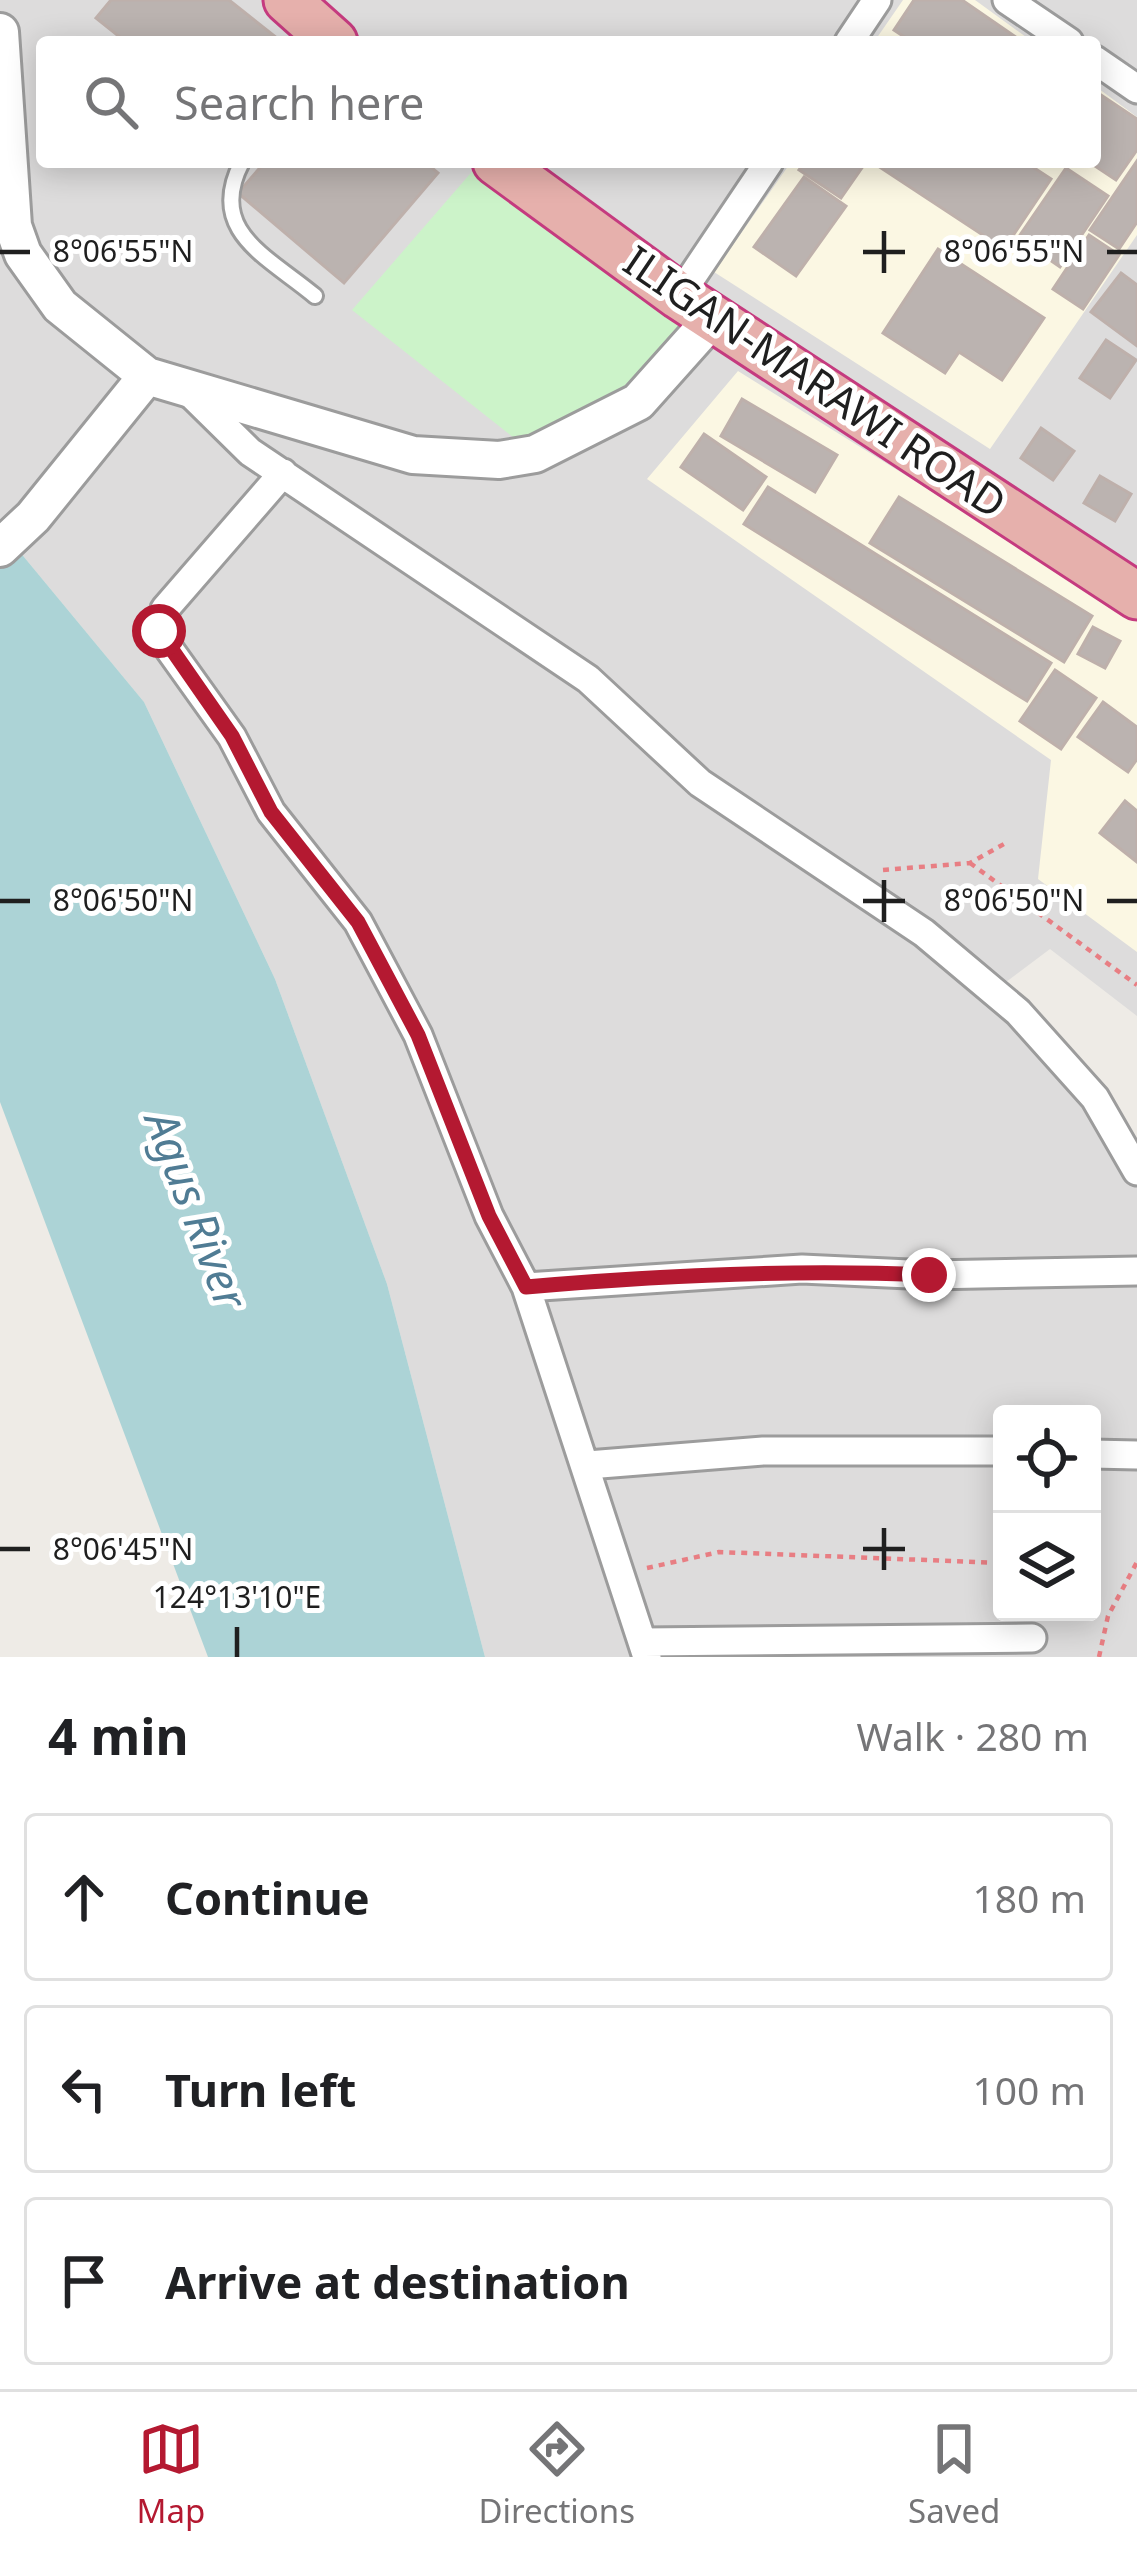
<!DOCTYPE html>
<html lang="en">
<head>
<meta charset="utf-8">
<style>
	:root { --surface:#fff; --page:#f2f2f2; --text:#202124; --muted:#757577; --line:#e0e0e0; --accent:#b41931 }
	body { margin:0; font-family:"Noto Sans",sans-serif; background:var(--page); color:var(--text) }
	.controls { position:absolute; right:36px; bottom:36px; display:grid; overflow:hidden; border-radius:12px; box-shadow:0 6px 30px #0003 }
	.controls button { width:108px; height:108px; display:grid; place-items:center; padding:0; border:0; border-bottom:3px solid var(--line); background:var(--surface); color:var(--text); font:60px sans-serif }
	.stop { position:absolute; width:36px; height:36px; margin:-27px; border:9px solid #b41931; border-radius:50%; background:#fff }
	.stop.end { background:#b41931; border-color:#fff; box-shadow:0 3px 12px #0008 }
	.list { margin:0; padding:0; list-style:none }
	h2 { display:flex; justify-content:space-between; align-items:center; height:156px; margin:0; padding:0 48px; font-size:51px }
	h2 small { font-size:39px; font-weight:400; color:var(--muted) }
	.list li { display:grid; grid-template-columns:78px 1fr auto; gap:36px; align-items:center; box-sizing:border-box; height:168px; margin:0 24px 24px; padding:0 24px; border:3px solid var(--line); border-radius:12px }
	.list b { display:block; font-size:45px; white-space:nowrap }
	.list em { font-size:39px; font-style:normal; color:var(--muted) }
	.icon { flex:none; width:66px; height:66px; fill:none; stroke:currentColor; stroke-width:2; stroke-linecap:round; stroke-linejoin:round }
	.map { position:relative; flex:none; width:1137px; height:1657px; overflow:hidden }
	.search { position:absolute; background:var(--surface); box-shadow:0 6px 30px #0003; left:36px; right:36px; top:36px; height:132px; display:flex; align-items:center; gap:30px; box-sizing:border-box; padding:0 42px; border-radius:12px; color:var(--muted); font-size:45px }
	.sheet { height:732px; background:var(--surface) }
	nav { display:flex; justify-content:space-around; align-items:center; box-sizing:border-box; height:168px; border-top:3px solid var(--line); background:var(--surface); font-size:33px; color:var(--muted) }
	nav a { display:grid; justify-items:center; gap:6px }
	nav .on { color:var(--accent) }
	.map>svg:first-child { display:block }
	.residential { fill:#dddcdc; fill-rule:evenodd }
	.education { fill:#fbf7e3 }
	.park { fill:#ccf3c9 }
	.water { fill:#acd3d6 }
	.building { fill:#bbb3b0; stroke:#beb0ab; stroke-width:3 }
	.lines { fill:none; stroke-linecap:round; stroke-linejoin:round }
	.service-casing { stroke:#9c9c9c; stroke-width:20 }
	.minor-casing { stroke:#9c9c9c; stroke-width:33 }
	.tertiary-casing { stroke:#9c9c9c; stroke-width:42 }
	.trunk-casing { stroke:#c53b7f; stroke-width:51 }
	.path { stroke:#e87e83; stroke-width:4.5; stroke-dasharray:6 6; stroke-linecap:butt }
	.service { stroke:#fff; stroke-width:14 }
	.minor { stroke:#fff; stroke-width:27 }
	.tertiary { stroke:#fff; stroke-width:36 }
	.trunk { stroke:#e6b0ac; stroke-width:45 }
	.route { stroke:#b41931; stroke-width:15 }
	.ticks { fill:none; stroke:#1f1f1f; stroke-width:4.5 }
	.labels { text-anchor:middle; stroke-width:10; stroke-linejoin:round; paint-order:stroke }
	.street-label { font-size:42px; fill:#1f1f1f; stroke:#fff }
	.water-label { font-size:45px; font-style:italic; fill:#507c94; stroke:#fff }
	.ticks-label { font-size:30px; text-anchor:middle; fill:#1f1f1f; stroke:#fff; stroke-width:10; stroke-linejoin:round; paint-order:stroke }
</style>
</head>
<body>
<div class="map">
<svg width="1137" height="1657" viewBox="0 0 1137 1657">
	<rect width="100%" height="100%" fill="#eeebe6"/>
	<path class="residential" d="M0,0H1137V1016L1050,949L990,994L1137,1167V1657H485L387,1284L275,979L144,702L0,528ZM42,42H1095V162H42ZM1002,1414H1092V1612H1002Z"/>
	<path class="education" d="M903,0H975L1033,42H874Z
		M1095,86L1137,117V235L990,449L714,272L791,162H1095Z
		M738,371L1137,619V952L1038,879L1051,760L647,479Z"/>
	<path class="park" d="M476,167L691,321L585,424L514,438L352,310Z"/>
	<path class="water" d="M0,528L144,702L275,979L387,1284L485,1657H208L0,1102Z"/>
	<path class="building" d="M111,0H229L282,42H126L96,18Z
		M914,0H962L1023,42H912L894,30Z
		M1095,91L1137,119V150L1116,180L1089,162H1095Z
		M1137,161V222L1119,249L1090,230Z
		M265,162H425L438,173L344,283L238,193Z
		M805,162H866L841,198L799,170Z
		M872,162H1025L1051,179L1004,249Z
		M1066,168L1108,196L1060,267L1018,238Z
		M804,177L846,206L796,276L754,247Z
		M1089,235L1119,255L1083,309L1053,289Z
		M938,249L1044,318L1002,380L959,352L945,373L883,333Z
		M1121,273L1137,285V346L1091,312Z
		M1106,340L1136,360L1110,398L1080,378Z
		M742,399L837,455L815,492L721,436Z
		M1041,428L1074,451L1053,480L1021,458Z
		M704,434L766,477L743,510L681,467Z
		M1100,476L1131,494L1115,521L1084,503Z
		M768,487L1051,663L1027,701L744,524Z
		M899,497L1092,616L1064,662L870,543Z
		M1093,627L1120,641L1105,668L1078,654Z
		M1055,670L1096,698L1061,749L1020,721Z
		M1103,702L1137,727V759L1128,772L1078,737Z
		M1125,801L1137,811V862L1100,833Z"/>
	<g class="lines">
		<defs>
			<path id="service" d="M242,162C206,231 267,256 315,296"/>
			<path id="minor" d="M1007,0L1069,42
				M849,42L877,0
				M1095,60L1137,89
				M679,296L769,162
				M189,392L250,452L588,679L700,783L924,933L1018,1012L1095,1098L1137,1171
				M283,473L165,609L162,639L232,737L271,812L358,922L418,1035L489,1216L526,1287L647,1657
				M526,1287L802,1269L930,1275L1137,1271
				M1092,1454L1137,1455
				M588,1465L763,1451H1002
				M644,1642L1032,1638"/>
			<path id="tertiary" d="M0,32L13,226L23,254L60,306L147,376L413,455L499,460L535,454L638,402L713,318
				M0,548L33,517L147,376"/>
			<path id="trunk" d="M287,0L334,42
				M496,162L679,296L1137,596"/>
		</defs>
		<use href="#service" class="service-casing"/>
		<use href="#minor" class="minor-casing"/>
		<use href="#tertiary" class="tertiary-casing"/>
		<use href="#trunk" class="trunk-casing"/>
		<path class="path" d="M970,863L1137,985
			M883,870L970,863L1004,844
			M647,1568L719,1552L1002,1563
			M1099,1657L1108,1616L1137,1562"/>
		<use href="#service" class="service"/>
		<use href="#minor" class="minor"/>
		<use href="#tertiary" class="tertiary"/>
		<use href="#trunk" class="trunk"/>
	</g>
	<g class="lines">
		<path class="route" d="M159,631L232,736L271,812L358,922L418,1035L489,1216L526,1287C662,1275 793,1269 929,1275"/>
	</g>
	<path class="ticks" d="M884,231V273M0,252H30M863,252H905M1107,252H1137M884,880V922M0,901H30M863,901H905M1107,901H1137M884,1528V1570M0,1549H30M863,1549H905M237,1627V1657"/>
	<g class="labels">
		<g class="street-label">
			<text transform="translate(815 382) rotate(34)" y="15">ILIGAN-MARAWI ROAD</text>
		</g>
		<g class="water-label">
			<text transform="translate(196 1210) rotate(69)" y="16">Agus River</text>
		</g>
	</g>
	<g class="ticks-label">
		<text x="123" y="262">8°06'55"N</text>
		<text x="1014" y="262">8°06'55"N</text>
		<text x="123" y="911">8°06'50"N</text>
		<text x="1014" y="911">8°06'50"N</text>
		<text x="123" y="1560">8°06'45"N</text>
		<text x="237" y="1608">124°13'10"E</text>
	</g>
</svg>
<div class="controls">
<button><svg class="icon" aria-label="locate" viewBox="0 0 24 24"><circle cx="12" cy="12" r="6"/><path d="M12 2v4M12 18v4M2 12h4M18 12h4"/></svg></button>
<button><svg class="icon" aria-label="layers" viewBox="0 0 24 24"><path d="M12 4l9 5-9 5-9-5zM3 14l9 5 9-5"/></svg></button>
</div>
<div class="stop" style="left:159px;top:631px"></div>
<div class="stop end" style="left:929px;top:1275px"></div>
<div class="search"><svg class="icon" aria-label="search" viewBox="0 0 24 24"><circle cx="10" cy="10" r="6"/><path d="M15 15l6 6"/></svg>Search here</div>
</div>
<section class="sheet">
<h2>4 min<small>Walk · 280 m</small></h2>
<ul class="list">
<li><svg class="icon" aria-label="ahead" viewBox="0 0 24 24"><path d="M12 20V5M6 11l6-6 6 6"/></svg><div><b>Continue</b></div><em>180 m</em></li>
<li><svg class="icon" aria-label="left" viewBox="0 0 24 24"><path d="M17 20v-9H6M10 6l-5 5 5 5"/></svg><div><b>Turn left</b></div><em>100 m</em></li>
<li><svg class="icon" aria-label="arrive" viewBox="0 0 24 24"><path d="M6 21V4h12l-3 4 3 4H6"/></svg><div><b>Arrive at destination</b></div></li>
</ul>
</section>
<nav>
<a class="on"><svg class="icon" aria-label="map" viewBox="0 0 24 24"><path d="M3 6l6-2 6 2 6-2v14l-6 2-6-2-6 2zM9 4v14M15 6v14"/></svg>Map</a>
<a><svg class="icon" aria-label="directions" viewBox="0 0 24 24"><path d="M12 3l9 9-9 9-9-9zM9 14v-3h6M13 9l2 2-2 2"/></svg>Directions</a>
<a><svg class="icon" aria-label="saved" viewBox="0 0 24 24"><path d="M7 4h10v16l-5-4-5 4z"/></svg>Saved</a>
</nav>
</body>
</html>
